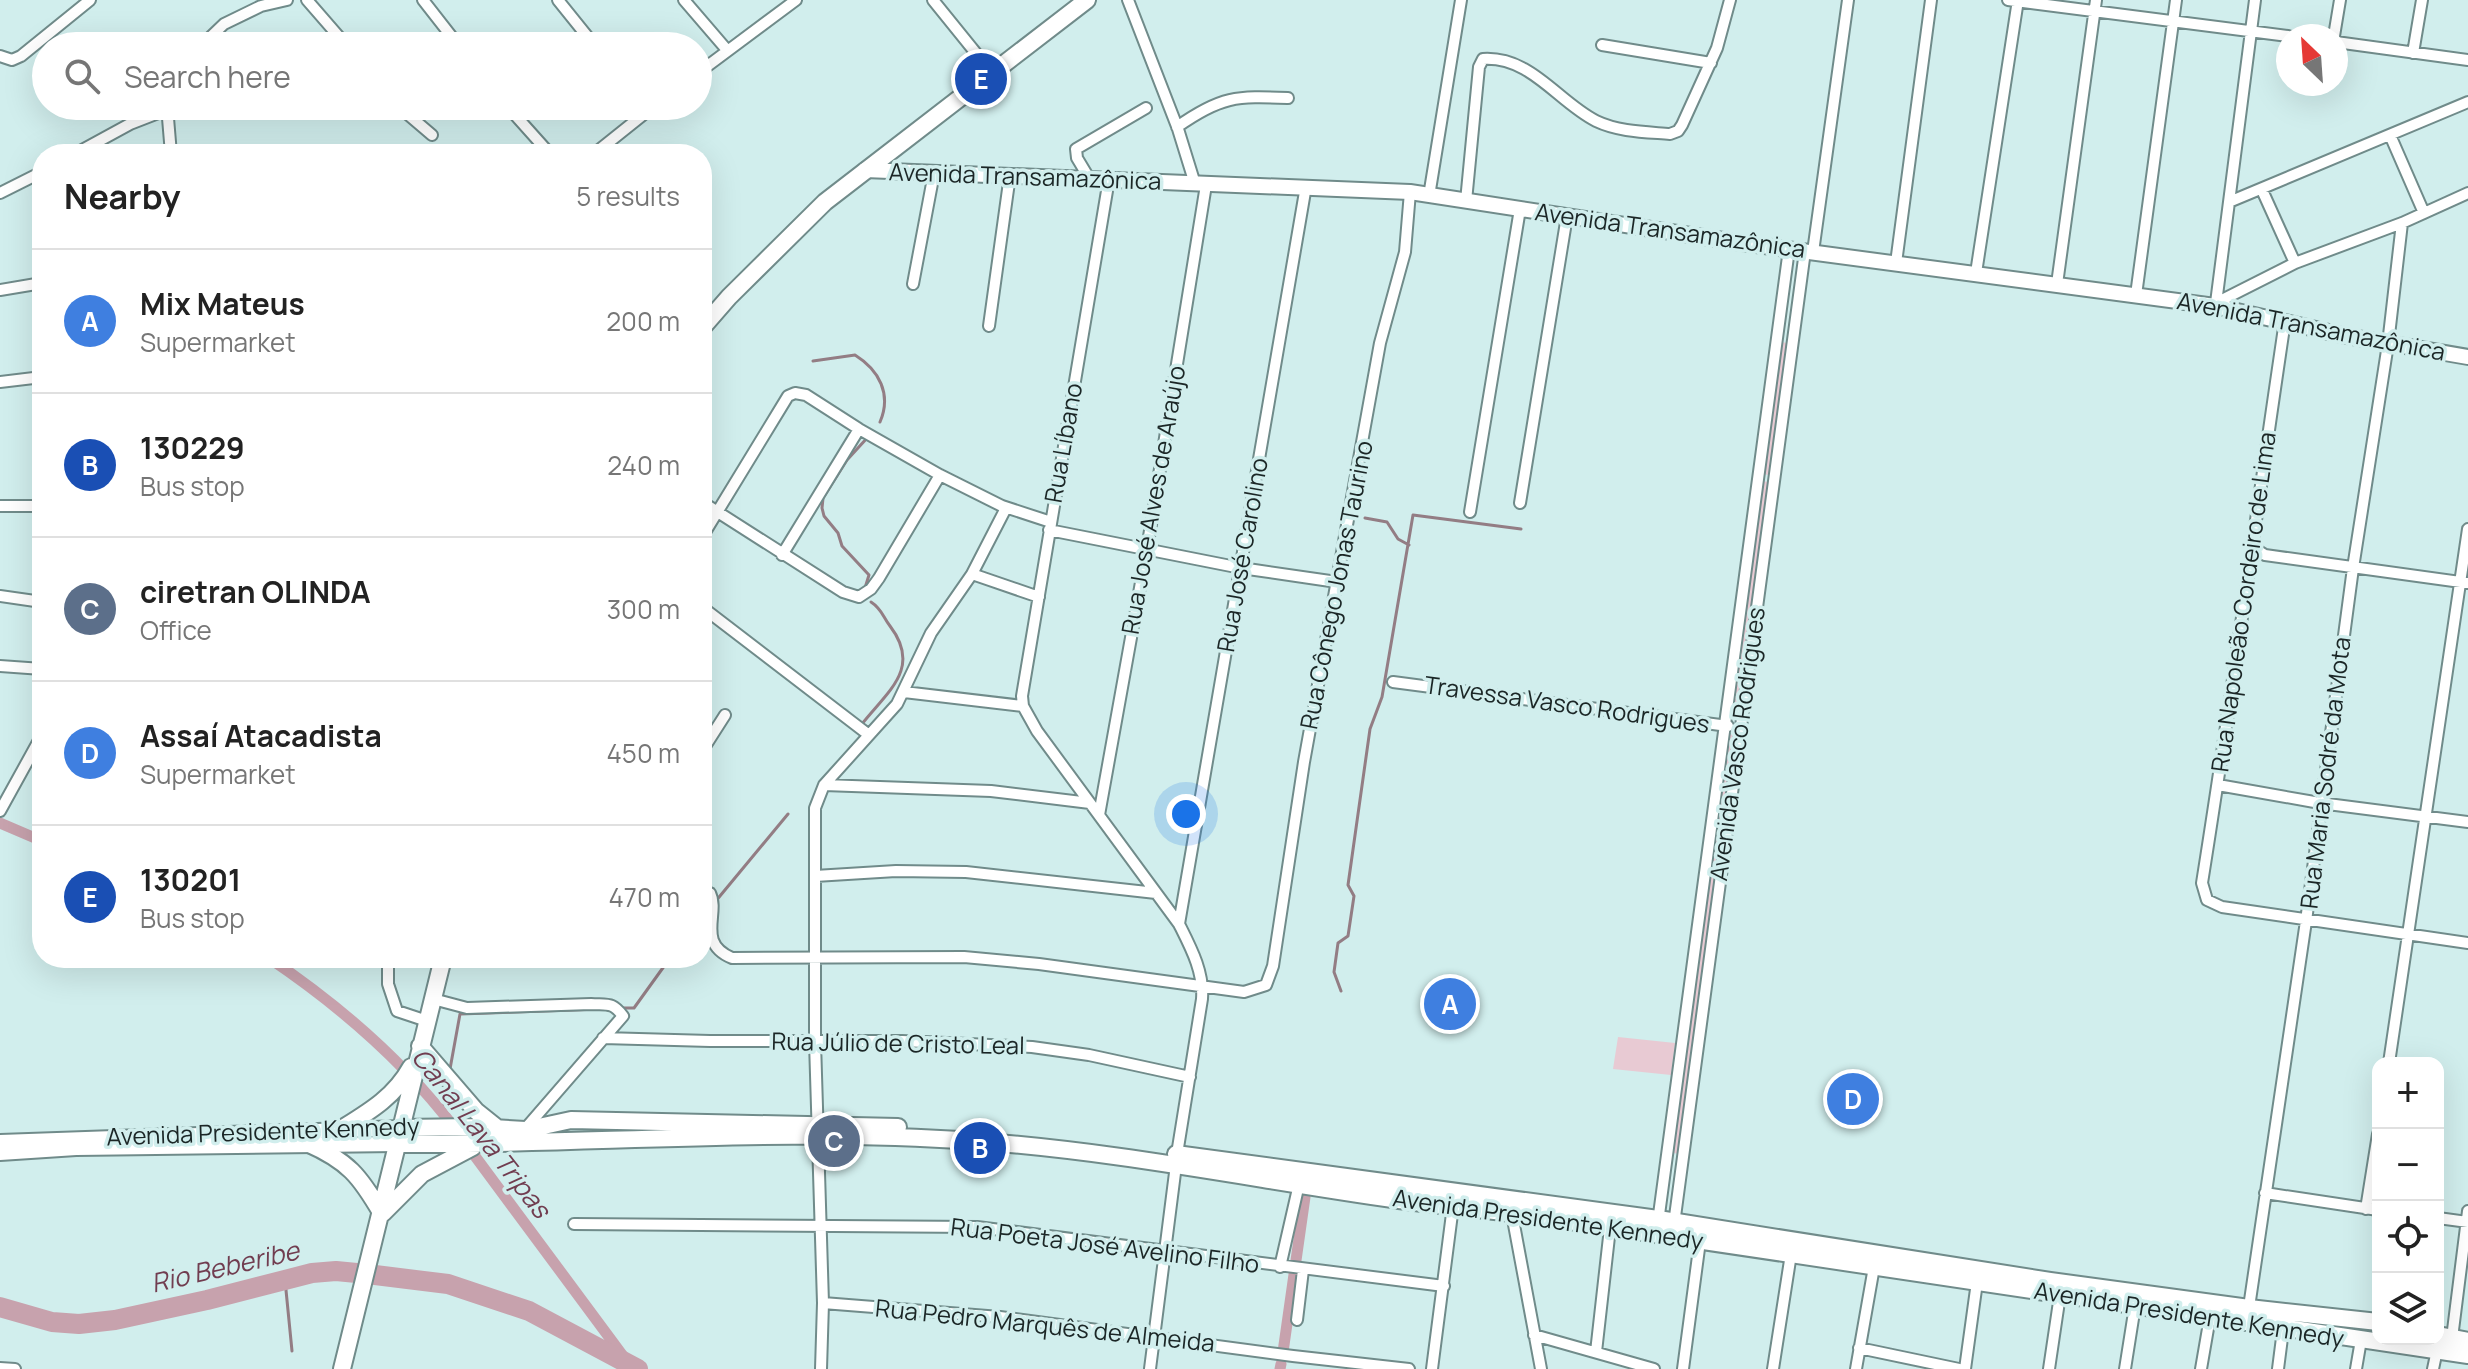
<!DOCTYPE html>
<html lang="en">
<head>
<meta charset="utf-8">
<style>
	:root { --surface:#fff; --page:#f6f6f6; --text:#222; --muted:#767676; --line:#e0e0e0; --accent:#2563eb }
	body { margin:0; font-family:Manrope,sans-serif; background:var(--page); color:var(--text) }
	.controls { position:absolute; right:24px; bottom:24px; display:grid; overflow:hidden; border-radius:16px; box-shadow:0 8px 32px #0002 }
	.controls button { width:72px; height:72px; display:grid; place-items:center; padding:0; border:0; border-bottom:2px solid var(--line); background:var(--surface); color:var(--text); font:40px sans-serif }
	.compass { position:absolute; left:2276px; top:24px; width:72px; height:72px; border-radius:50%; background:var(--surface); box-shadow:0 8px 32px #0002; rotate:335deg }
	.you { position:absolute; left:1186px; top:814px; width:28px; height:28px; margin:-20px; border:6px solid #fff; border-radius:50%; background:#1a73e8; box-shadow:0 0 0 12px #1a73e833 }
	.badge { display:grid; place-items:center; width:52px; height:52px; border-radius:50%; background:var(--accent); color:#fff; font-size:26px; font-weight:700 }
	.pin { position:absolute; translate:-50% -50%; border:4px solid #fff; box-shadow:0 2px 8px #0006 }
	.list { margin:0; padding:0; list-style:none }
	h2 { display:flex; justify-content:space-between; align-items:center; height:104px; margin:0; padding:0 32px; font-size:34px }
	h2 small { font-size:26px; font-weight:400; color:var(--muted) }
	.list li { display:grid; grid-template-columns:52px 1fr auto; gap:24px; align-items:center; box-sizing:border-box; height:144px; padding:0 32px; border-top:2px solid var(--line) }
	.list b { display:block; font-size:30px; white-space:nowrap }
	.list p { margin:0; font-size:26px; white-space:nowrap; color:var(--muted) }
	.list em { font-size:26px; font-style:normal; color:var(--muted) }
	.icon { flex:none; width:44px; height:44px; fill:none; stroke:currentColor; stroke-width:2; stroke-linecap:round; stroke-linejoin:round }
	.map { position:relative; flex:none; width:2468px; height:1369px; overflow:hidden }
	.search { position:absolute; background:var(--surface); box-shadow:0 8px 32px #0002; left:32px; top:32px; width:680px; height:88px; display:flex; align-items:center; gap:20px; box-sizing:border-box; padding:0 28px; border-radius:44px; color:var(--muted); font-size:30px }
	.panel { position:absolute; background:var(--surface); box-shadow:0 8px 32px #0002; left:32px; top:144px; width:680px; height:824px; border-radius:32px }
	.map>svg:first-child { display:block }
	.green { fill:#e8cad3 }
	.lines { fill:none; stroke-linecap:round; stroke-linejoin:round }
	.stream { stroke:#937d84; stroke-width:3 }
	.canal { stroke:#c7a2ad; stroke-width:11 }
	.river { stroke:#c7a2ad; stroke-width:20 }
	.street-casing { stroke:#708b8a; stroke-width:14 }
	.secondary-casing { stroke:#708b8a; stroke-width:18 }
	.primary-casing { stroke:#708b8a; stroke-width:20 }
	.street { stroke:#fff; stroke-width:10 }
	.secondary { stroke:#fff; stroke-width:14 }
	.primary { stroke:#fff; stroke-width:16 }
	.labels { text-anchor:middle; stroke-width:7; stroke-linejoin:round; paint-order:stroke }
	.street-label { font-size:24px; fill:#1b2626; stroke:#d1eeed }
	.water-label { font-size:26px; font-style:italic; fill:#713d50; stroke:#d1eeed }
</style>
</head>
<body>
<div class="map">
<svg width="2468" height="1369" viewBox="0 0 2468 1369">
	<rect width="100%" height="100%" fill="#d1eeed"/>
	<path class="green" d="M1780,342L1788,343L1769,475L1762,474Z
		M1761,481L1769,482L1738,710L1731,709Z
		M1728,734L1736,735L1680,1154L1673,1153Z
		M1618,1037L1675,1043L1671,1075L1613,1069Z"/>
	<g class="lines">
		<path class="stream" d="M813,361L855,355C879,370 892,394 880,422
			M1365,518L1387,522L1398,539L1409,545
			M865,588L869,575L842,546L838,533L824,516L822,508L823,498L847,460L868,437
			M862,724C888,691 922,668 890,626C883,617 882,609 871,602
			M715,902L788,814
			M702,918L710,908
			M1341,991L1334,972L1338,943L1348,936L1354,896L1348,885L1370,729L1382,697L1413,515L1521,529
			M621,1008H634L670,958
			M450,1069L460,1014L601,1009
			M442,1112L446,1088
			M285,1280L292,1351"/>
		<path class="canal" d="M0,823L42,841
			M269,958C340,1006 405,1062 456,1130
			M466,1144L629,1364
			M1283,1352L1305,1197
			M1280,1369L1281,1364"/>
		<path class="river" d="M0,1307L52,1322L79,1324L115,1320L207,1300L312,1273L336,1271L367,1274L448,1284L529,1311L638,1369"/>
		<defs>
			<path id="street" d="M307,0L347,46
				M423,0L459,46
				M558,0L595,46
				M684,0L727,50
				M933,0L992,73
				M1128,0L1178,129L1195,184
				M2008,0L2288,36
				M2334,36L2340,0
				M2336,42L2468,60
				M1602,45L1711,63
				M201,46L224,24L261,6L287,0
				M2413,53L2422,0
				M0,56L12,60L21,56L90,0
				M698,73L796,0
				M167,106L171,154
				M398,106L432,135
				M507,106L550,154
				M1177,127C1221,96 1236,96 1288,98
				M2390,135L2424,213
				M75,154L130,124L166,110
				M594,154L654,106
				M1089,178L1077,158L1076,149L1146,108
				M1109,179L1022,696L1023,706L1037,731L1179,924C1191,948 1204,972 1202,999L1177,1154
				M2262,190L2295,263
				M0,193L42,172
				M1429,196L1461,0
				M1466,201L1479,67L1483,59C1531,56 1558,102 1596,121C1619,132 1646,132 1670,134L1678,131L1682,125L1717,48L1730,0
				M2229,202L2468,102
				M1813,252L1848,0
				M1896,263L1931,0
				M1976,273L2018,0
				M913,284L934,173
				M2057,284L2096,0
				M0,290L42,283
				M2136,295L2176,0
				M2216,303L2255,0
				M2215,306L2216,303L2295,263L2402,223L2468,193
				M2285,321C2257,508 2232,696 2202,883L2207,900L2222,907L2468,943
				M989,326L1010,175
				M0,382L42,377
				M702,502L843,592L859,597L871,589L879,578L940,475
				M1520,503L1567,216
				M0,506H42
				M1470,512L1520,209
				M1049,530L1241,568L1337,582
				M702,537L788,396L795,393L806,395L859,429L940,475L1002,506L1051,522
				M2252,547L2265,555L2468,583
				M782,555L859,429
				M972,574L1039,597
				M0,596L42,602
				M702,607L869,735
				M0,666L42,669
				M1393,682L1728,726
				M904,692L1023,706
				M702,751L725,715
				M824,785L991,791L1090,803
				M2218,785L2320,803L2468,822
				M0,811L42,735
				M1099,815L1147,549L1206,185
				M815,876L896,871L966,872L1156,893
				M702,891L710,893C720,914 696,943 732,958L964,957L1039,964L1244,992L1266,985L1273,966L1304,762L1380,343L1405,252L1410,192
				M1179,924L1306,186
				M388,958V984L397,1011L427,1021
				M433,999L467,1008L591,1004C609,1005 612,1002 623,1016L525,1129
				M603,1038L710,1041H902L1032,1047L1089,1055L1190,1077
				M2389,1063L2468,529
				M2265,1193L2378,1210
				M2366,1209L2378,1134
				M1512,1214L1541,1369
				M2438,1218L2468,1222
				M1658,1222L1789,249
				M574,1224L977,1227L1444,1286
				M1674,1224L1805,251
				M1280,1267L1299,1184
				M823,1303L1000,1317L1293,1356L1409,1369
				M2248,1314L2306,921L2353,568L2388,344L2402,223
				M1297,1320L1303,1270
				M1534,1335L1654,1369
				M2452,1338L2468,1211
				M1859,1348L1959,1369
				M1596,1352L1610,1228
				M0,1368L15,1369
				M821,1369L823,1303L815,1042V808L824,785L897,704L931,633L972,574L1006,508
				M1150,1369L1176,1165
				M1432,1369L1453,1206
				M1683,1369L1700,1241
				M1773,1369L1791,1254
				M1856,1369L1874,1267
				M1965,1369L1977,1282
				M2049,1369L2060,1295
				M2125,1369L2135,1306
				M2201,1369L2210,1317
				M2278,1369L2283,1330
				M2356,1369L2361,1340
				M2433,1369L2437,1350"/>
			<path id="secondary" d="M865,170L1410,192L1749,244L2215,306L2346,336L2468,357
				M0,1142L401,1128
				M0,1153L76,1148L397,1144"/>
			<path id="primary" d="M702,328L729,297L825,202L1087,0
				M420,1046L476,1111L496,1127
				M401,1128L476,1127L525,1130L571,1120L898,1127
				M338,1131C367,1113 394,1098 411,1067
				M307,1143C348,1161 360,1176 382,1214
				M397,1144C589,1145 781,1127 973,1141C1117,1151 1257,1180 1399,1200C1451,1207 1504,1211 1555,1219C1859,1265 2163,1312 2468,1355
				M1176,1154L1658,1219L2050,1281L2249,1308L2378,1322
				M383,1213L422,1174L473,1147
				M2438,1335L2468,1341
				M342,1369L443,958"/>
		</defs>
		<use href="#street" class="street-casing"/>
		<use href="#secondary" class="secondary-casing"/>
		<use href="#primary" class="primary-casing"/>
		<use href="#street" class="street"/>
		<use href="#secondary" class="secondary"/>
		<use href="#primary" class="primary"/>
	</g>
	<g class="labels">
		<g class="street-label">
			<text transform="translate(1025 177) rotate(2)" y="8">Avenida Transamazônica</text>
			<text transform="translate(1670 231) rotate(8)" y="8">Avenida Transamazônica</text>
			<text transform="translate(2311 327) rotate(11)" y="8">Avenida Transamazônica</text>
			<text transform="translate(1064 443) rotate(-80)" y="8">Rua Líbano</text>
			<text transform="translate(1154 500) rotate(-80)" y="8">Rua José Alves de Araújo</text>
			<text transform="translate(1243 555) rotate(-80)" y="8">Rua José Carolino</text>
			<text transform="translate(1337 585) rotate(-79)" y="8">Rua Cônego Jonas Taurino</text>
			<text transform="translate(2244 602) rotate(-82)" y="8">Rua Napoleão Cordeiro de Lima</text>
			<text transform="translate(1567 705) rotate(8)" y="8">Travessa Vasco Rodrigues</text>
			<text transform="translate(1738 744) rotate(-82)" y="8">Avenida Vasco Rodrigues</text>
			<text transform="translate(2326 773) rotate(-83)" y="8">Rua Maria Sodré da Mota</text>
			<text transform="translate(898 1044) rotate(1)" y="8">Rua Júlio de Cristo Leal</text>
			<text transform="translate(263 1132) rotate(-2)" y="8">Avenida Presidente Kennedy</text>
			<text transform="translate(1548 1220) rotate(8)" y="8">Avenida Presidente Kennedy</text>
			<text transform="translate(1105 1246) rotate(7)" y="8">Rua Poeta José Avelino Filho</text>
			<text transform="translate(2189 1315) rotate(9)" y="8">Avenida Presidente Kennedy</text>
			<text transform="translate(1045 1326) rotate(6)" y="8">Rua Pedro Marquês de Almeida</text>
		</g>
		<g class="water-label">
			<text transform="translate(481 1133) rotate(52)" y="9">Canal Lava Tripas</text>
			<text transform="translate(225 1267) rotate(-13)" y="9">Rio Beberibe</text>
		</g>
	</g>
</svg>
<div class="controls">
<button>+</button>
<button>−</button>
<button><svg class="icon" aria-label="locate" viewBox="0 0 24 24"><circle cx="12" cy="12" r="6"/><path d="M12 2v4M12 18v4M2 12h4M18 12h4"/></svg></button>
<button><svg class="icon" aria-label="layers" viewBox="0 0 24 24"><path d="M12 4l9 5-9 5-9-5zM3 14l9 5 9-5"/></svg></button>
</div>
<svg class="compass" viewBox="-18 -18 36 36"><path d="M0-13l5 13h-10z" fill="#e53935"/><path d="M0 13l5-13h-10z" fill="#767676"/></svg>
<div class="you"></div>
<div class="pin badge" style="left:1450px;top:1004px;background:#3f7fe0">A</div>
<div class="pin badge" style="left:980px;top:1148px;background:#1a4fb4">B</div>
<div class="pin badge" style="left:834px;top:1141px;background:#5c6f8a">C</div>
<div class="pin badge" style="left:1853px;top:1099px;background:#3f7fe0">D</div>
<div class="pin badge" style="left:981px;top:79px;background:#1a4fb4">E</div>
<div class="search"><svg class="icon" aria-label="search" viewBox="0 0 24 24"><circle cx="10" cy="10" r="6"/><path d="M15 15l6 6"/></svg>Search here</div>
<section class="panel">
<h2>Nearby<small>5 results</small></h2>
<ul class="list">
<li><span class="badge" style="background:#3f7fe0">A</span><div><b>Mix Mateus</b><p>Supermarket</p></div><em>200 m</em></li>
<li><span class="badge" style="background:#1a4fb4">B</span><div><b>130229</b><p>Bus stop</p></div><em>240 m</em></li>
<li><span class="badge" style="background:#5c6f8a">C</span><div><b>ciretran OLINDA</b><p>Office</p></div><em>300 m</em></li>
<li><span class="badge" style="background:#3f7fe0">D</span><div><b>Assaí Atacadista</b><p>Supermarket</p></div><em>450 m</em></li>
<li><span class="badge" style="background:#1a4fb4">E</span><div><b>130201</b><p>Bus stop</p></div><em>470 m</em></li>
</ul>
</section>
</div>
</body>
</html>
